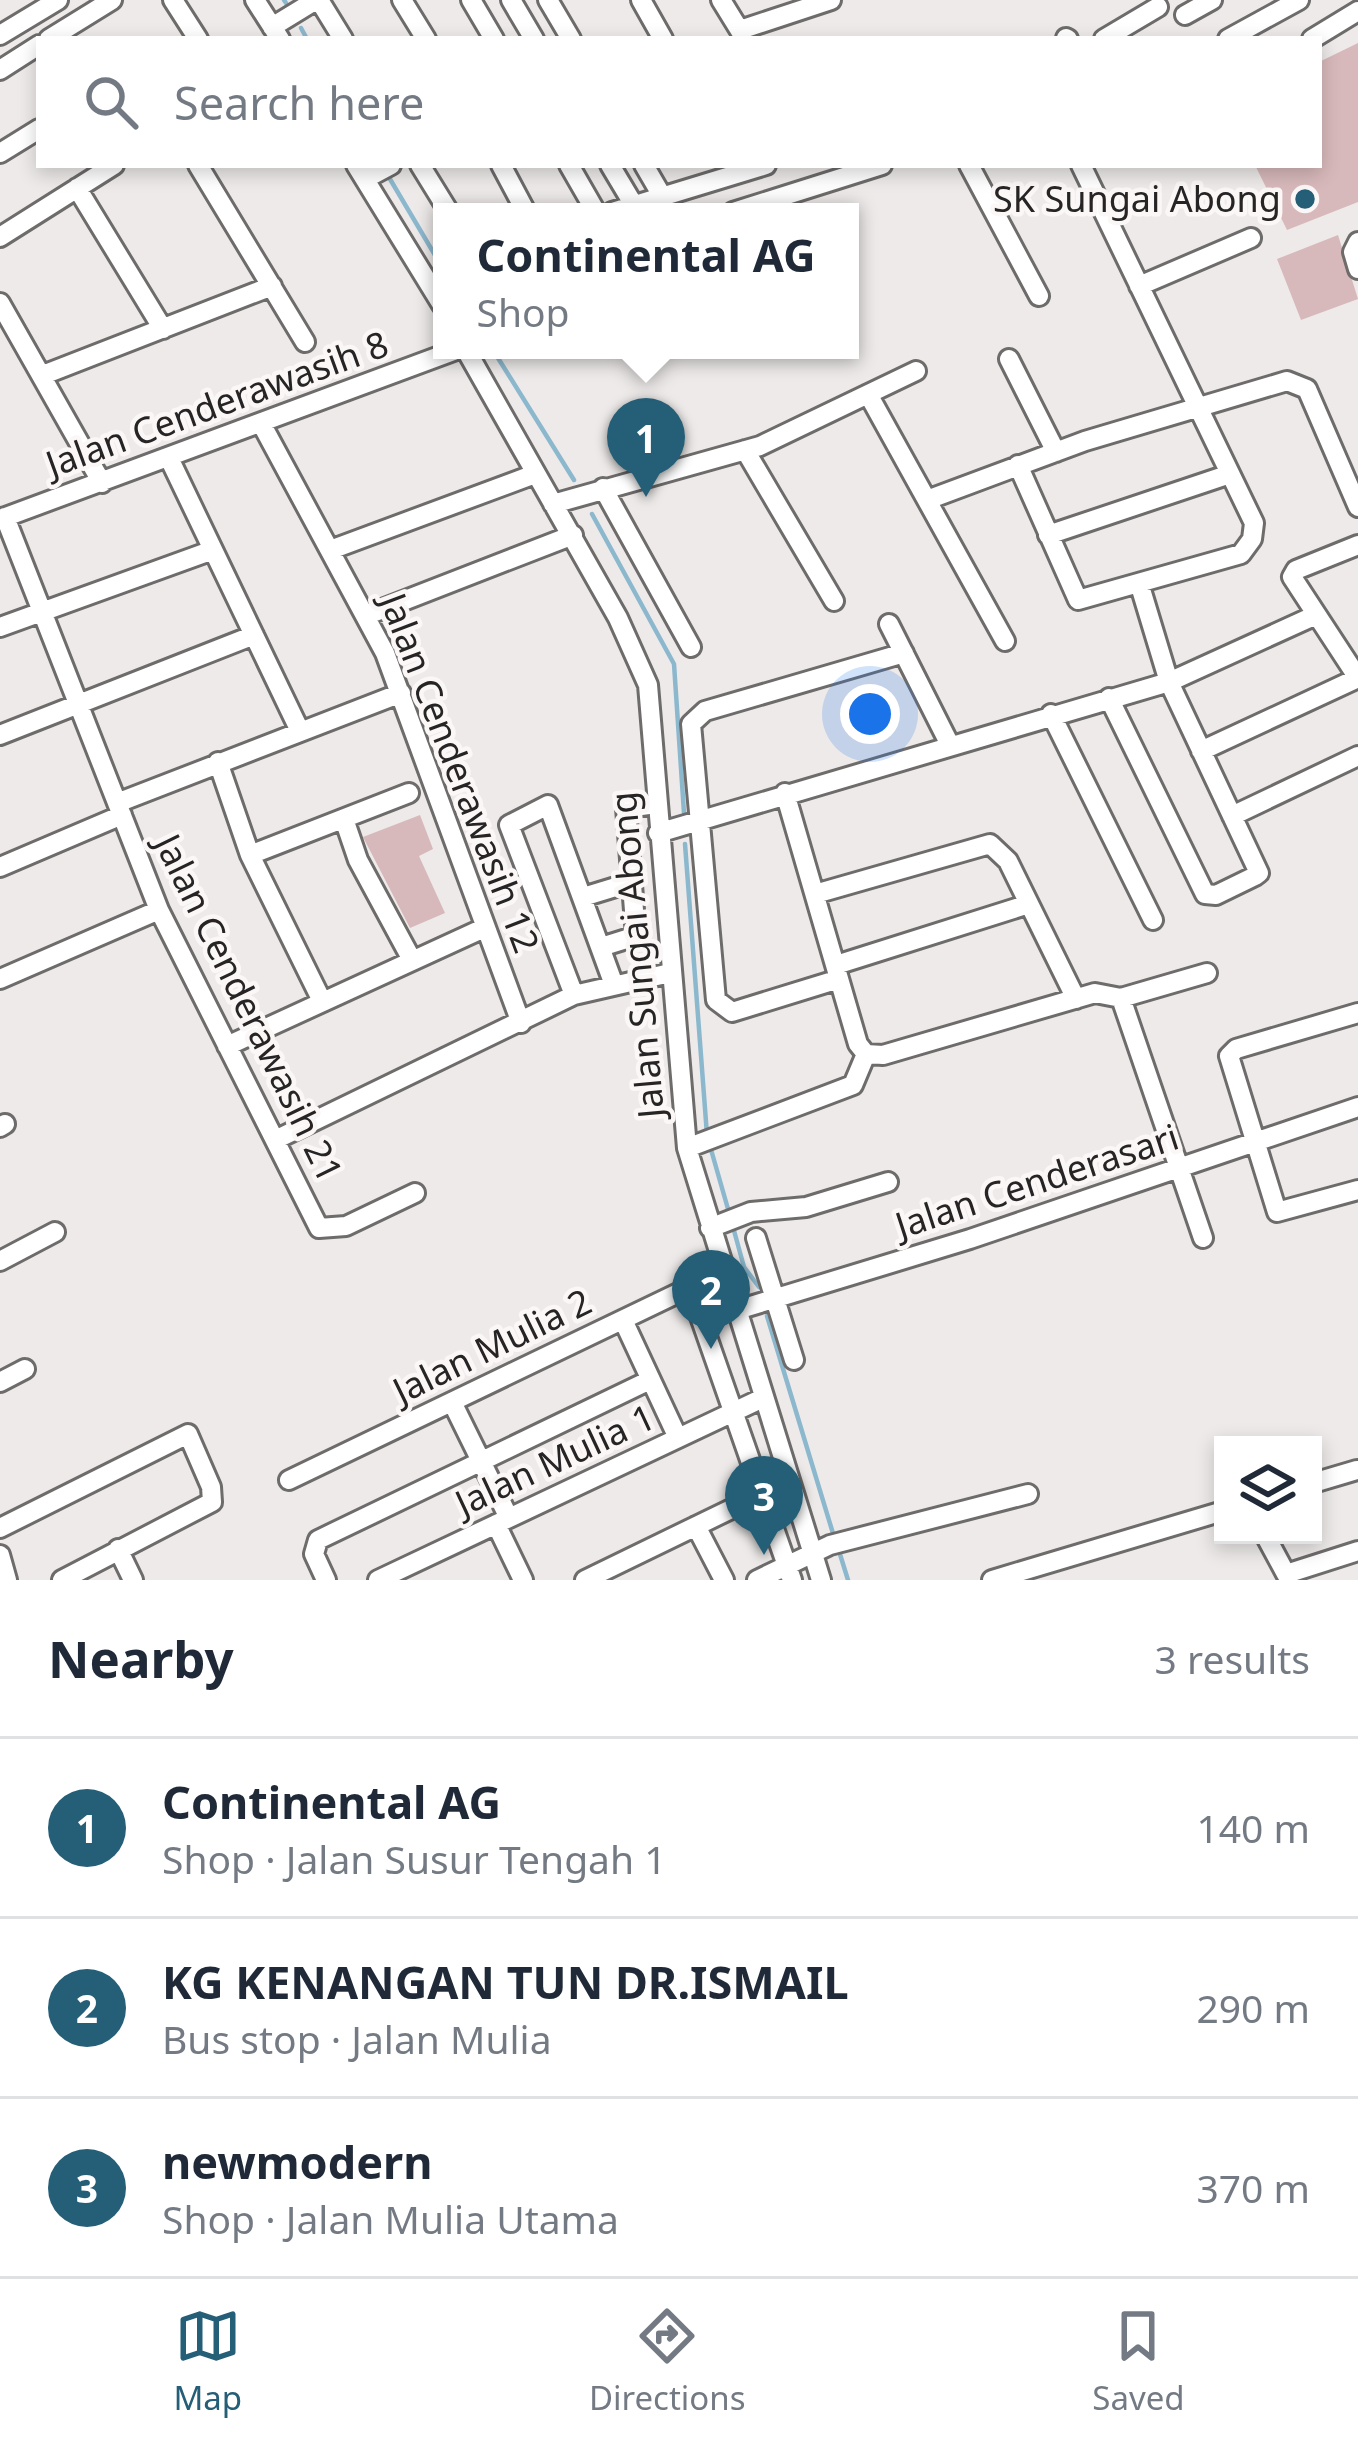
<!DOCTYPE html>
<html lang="en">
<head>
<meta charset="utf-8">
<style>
	:root { --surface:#fff; --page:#f2f2f3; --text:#1f2937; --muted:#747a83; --line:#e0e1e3; --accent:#255e77 }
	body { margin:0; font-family:"Noto Sans",sans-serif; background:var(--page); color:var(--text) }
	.controls { position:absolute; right:36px; bottom:36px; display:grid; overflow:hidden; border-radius:0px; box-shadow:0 6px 18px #0003 }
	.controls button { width:108px; height:108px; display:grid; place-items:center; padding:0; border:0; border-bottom:3px solid var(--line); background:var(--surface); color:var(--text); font:60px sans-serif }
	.you { position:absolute; left:870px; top:714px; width:42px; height:42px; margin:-30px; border:9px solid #fff; border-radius:50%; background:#1a73e8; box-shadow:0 0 0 18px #1a73e833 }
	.badge { display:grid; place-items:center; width:78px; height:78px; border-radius:50%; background:var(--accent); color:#fff; font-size:39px; font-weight:700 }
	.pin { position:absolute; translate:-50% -99px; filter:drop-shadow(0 3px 6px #0008) }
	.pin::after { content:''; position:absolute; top:63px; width:42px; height:36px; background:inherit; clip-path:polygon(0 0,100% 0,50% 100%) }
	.popup { position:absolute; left:433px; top:203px; width:426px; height:156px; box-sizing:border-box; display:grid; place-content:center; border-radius:0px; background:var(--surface); filter:drop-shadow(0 3px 9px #0005); font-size:39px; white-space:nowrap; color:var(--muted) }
	.popup b { font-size:45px; color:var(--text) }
	.popup::after { content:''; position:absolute; left:50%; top:100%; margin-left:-24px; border:24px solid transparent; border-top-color:var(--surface) }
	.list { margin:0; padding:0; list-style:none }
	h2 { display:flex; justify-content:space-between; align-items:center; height:156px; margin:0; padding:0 48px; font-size:51px }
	h2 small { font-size:39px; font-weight:400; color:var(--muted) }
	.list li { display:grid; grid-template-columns:78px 1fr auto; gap:36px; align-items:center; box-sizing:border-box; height:180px; padding:0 48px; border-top:3px solid var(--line) }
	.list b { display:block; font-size:45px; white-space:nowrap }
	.list p { margin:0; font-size:39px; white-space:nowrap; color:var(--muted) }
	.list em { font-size:39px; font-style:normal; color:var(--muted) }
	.icon { flex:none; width:66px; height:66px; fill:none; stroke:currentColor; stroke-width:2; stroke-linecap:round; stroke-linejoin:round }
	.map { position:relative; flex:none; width:1358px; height:1580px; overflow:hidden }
	.search { position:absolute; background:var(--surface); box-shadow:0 6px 18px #0003; left:36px; right:36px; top:36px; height:132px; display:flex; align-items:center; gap:30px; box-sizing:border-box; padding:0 42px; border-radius:0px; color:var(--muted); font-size:45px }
	.sheet { height:696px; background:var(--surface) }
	nav { display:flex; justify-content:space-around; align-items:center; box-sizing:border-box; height:168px; border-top:3px solid var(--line); background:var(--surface); font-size:33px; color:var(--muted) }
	nav a { display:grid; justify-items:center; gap:6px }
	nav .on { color:var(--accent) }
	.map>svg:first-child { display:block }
	.green { fill:#d8b9bb }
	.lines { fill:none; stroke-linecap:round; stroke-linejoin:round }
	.stream { stroke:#8cb8ce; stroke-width:4.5 }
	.minor-casing { stroke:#6e6b6b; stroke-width:24 }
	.minor { stroke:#fff; stroke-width:18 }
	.poi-dot { fill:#255e77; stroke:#fbf7f7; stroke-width:4.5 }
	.labels { text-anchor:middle; stroke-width:9; stroke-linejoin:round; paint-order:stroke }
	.poi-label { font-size:36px; fill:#262424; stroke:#fbf7f7; text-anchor:end }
	.street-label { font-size:36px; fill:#262424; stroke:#fbf7f7 }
</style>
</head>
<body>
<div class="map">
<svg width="1358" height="1580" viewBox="0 0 1358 1580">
	<rect width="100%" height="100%" fill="#eeeaea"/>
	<path class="green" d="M1358,43V202L1287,230L1255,165H1319V62Z
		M1338,235L1358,299L1301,320L1277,259Z
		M420,815L433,849L419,856L445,913L410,928L363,837Z"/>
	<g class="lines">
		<path class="stream" d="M284,0L286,3
			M301,28L307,39
			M387,174L442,267
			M493,350L574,480
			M592,514L674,664L684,813
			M685,844L707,1135
			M710,1146L730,1216
			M733,1227L744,1267L759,1287
			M767,1316L835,1540
			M839,1551L848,1580"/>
		<defs>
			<path id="minor" d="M173,0L198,39
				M255,0L280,39
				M319,0L343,39
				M402,0L426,39
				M471,0L494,39
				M511,0L534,39
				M548,0L571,39
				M641,0L663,39
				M721,0L745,39
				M1185,15L1212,0
				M272,27L316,0
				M740,30L831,0
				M0,35L58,0
				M1066,38L1068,39
				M49,39L112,0
				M1104,39L1158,7
				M1228,39L1299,0
				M1312,39L1358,11
				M0,70L39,45
				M0,153L39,129
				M198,165L305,342
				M356,165L442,305
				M420,165L449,212
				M501,165L526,212
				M569,165L596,212
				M610,165L638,212
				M644,165L662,196
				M969,165L1039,296
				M365,179L391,165
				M77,188L163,329
				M612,212L766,165
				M733,212L882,165
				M0,237L114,165
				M1358,242L1353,252L1358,269
				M1139,286L1251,238
				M0,303L102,483
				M466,350L618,618L648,685L687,1148L821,1580
				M1009,359L1056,452
				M43,375L272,286
				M868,394L1005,641
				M261,423L385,653L521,1023
				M745,450L834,601
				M169,458L299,729
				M1018,465L1078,600L1241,554L1252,539L1254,523L1081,165
				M603,488L691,647
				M927,500L1085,441L1287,381L1307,389L1358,507
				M553,504L760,446L916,371
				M5,517L159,910L319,1228L346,1226L415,1193
				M0,519L456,350
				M1048,535L1230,474
				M333,549L535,474
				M367,615L573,535
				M889,624L949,743
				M0,627L213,550
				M1109,698L1205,894L1216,895L1255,876L1259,873L1169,682L1140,586
				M1051,714L1153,920
				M0,735L254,635
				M1201,751L1358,678L1292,577L1296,570L1358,545
				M218,762L250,855L321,999
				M785,793L858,1044L866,1054
				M117,803L401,693
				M1232,816L1358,756
				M344,819L358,860L412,960
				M658,833L1169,682L1316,615
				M250,855L409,793
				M0,867L122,815
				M815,894L990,844L1008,861L1076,999
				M583,897L632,882
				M601,947L636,936L626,808L656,804
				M836,965L1029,904
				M0,979L159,910
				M839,979L732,1012L716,1000L691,724L705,711L904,653
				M574,995L509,825L548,805L614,985
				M1121,998L1207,973
				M1358,1013L1236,1049L1229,1056L1277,1212L1358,1190
				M227,1046L484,928
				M866,1054L883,1055L1095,993L1121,998L1203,1238
				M0,1127L5,1124
				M275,1140L574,995L670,973
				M687,1148L853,1085L866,1054
				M710,1228L751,1212L806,1207L888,1182
				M756,1238L794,1360
				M0,1261L55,1232
				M690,1288L792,1580
				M734,1311L970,1239L1358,1107
				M623,1320L678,1438
				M0,1382L25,1369
				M452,1402L509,1518
				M289,1480L722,1272
				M1313,1483L1357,1470
				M496,1524L523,1580
				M696,1526L724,1580
				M0,1528L188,1434L211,1487L212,1502L62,1580
				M1265,1535L1286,1574L1358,1551
				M118,1549L133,1580
				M0,1555L7,1580
				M326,1580L314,1554L318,1540L650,1380
				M378,1580L761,1399
				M585,1580L760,1495
				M757,1580L830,1545L1028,1494
				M992,1580L1223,1511"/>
		</defs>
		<use href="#minor" class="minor-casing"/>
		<use href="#minor" class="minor"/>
	</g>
	<circle class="poi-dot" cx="1305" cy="199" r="12"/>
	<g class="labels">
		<g class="poi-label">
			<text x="1281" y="212">SK Sungai Abong</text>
		</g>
		<g class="street-label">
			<text transform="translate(217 404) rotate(-20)" y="13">Jalan Cenderawasih 8</text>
			<text transform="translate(460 773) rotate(69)" y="13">Jalan Cenderawasih 12</text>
			<text transform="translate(637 955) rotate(-95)" y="13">Jalan Sungai Abong</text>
			<text transform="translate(249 1008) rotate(64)" y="13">Jalan Cenderawasih 21</text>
			<text transform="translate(1037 1181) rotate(-18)" y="13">Jalan Cenderasari</text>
			<text transform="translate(492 1346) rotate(-26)" y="13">Jalan Mulia 2</text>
			<text transform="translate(555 1460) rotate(-25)" y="13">Jalan Mulia 1</text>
		</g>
	</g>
</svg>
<div class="controls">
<button><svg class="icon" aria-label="layers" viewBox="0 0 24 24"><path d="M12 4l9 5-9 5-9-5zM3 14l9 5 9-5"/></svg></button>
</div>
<div class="you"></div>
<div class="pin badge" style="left:646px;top:497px">1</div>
<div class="popup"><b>Continental AG</b>Shop</div>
<div class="pin badge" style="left:711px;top:1349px">2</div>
<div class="pin badge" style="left:764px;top:1555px">3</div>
<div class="search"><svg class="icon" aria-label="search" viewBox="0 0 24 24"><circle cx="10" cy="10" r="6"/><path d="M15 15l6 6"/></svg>Search here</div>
</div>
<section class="sheet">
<h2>Nearby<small>3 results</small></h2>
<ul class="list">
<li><span class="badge">1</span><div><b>Continental AG</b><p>Shop · Jalan Susur Tengah 1</p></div><em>140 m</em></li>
<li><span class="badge">2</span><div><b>KG KENANGAN TUN DR.ISMAIL</b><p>Bus stop · Jalan Mulia</p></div><em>290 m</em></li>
<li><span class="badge">3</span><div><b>newmodern</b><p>Shop · Jalan Mulia Utama</p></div><em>370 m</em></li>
</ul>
</section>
<nav>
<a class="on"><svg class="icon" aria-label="map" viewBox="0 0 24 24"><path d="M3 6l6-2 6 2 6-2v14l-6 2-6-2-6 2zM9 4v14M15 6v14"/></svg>Map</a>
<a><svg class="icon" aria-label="directions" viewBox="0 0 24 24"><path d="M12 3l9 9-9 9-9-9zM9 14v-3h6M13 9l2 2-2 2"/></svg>Directions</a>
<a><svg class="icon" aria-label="saved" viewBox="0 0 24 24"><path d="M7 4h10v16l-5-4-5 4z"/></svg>Saved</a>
</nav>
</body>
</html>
